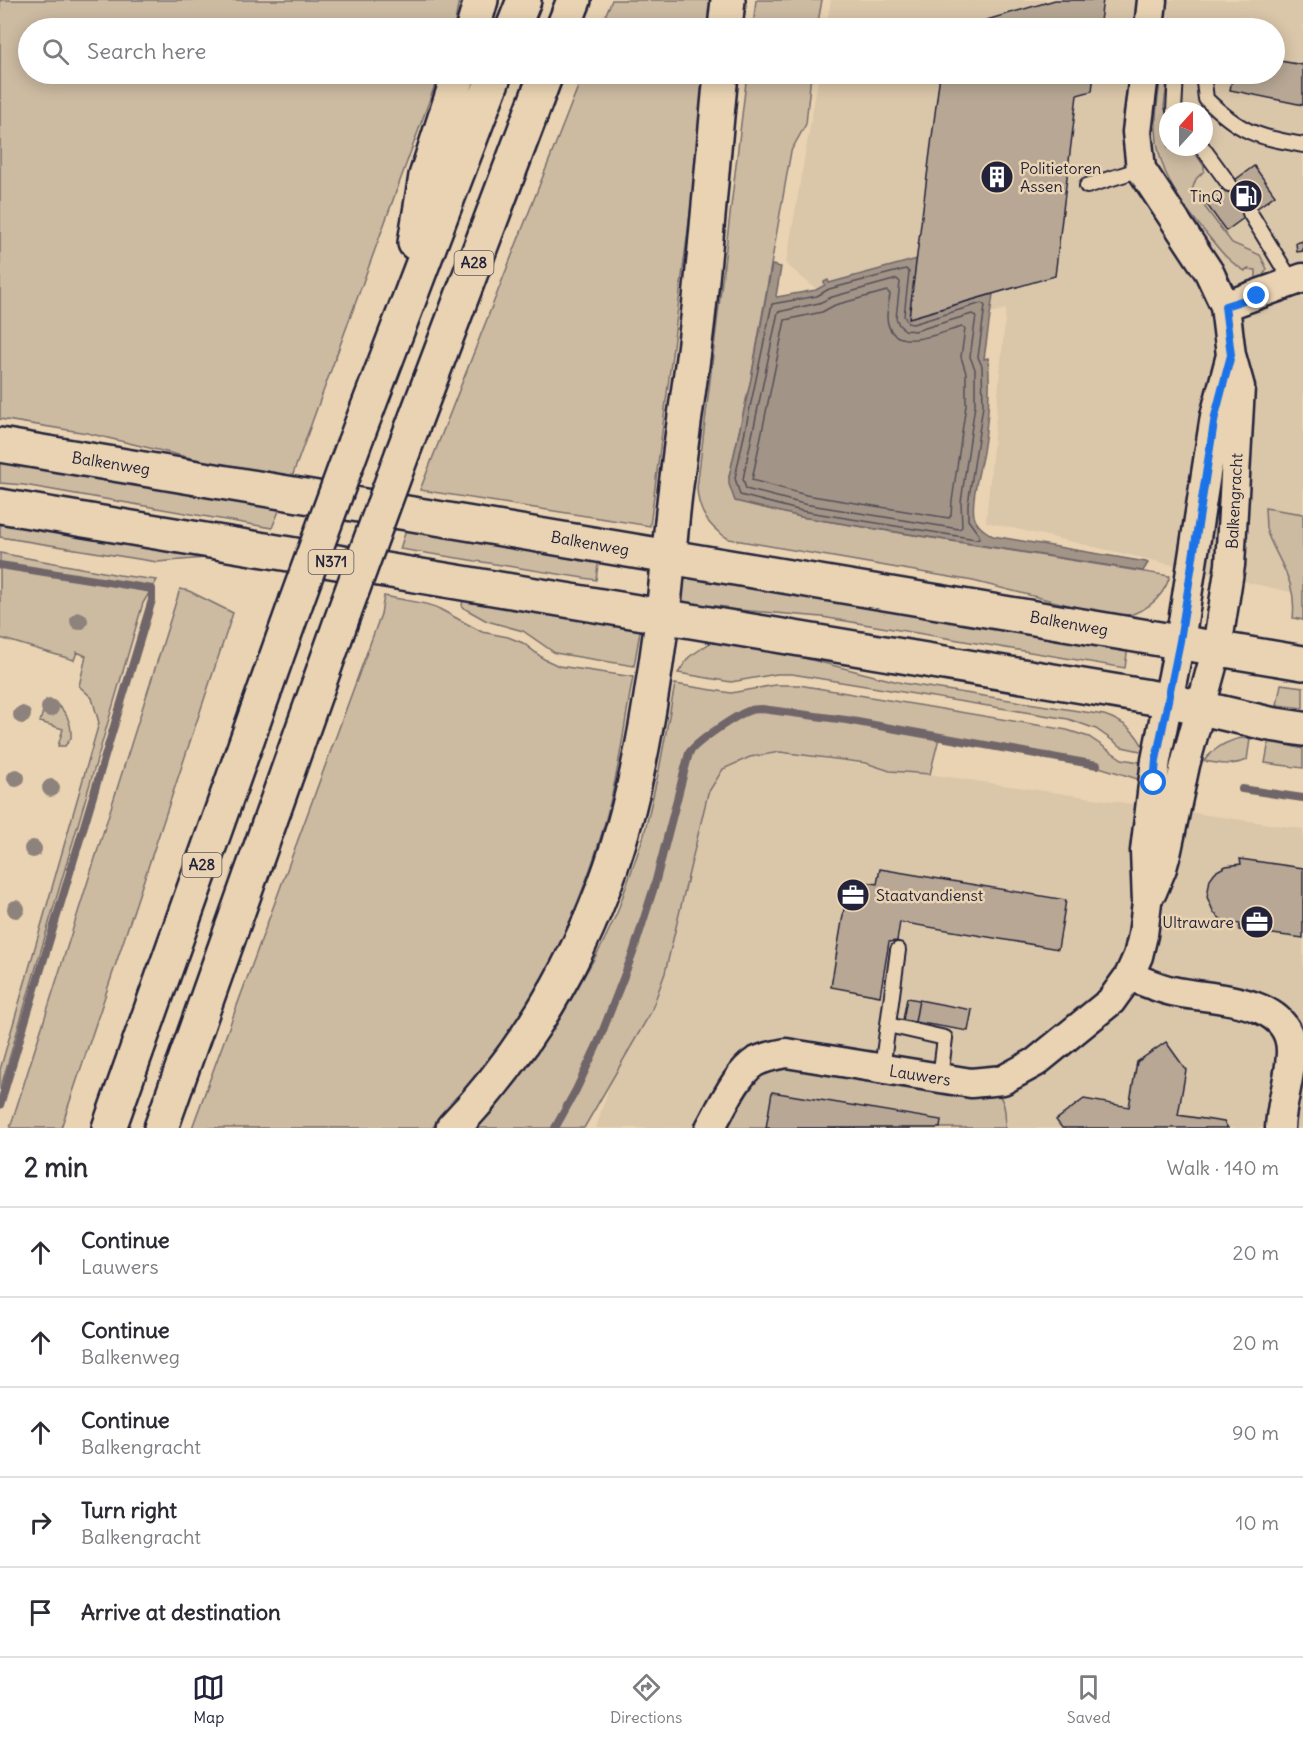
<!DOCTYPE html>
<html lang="en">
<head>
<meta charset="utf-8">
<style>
	:root { --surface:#fff; --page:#f7f7f7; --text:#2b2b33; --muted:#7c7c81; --line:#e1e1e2; --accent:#22223b }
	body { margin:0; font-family:Delius,sans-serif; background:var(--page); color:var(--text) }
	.compass { position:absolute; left:1159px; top:102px; width:54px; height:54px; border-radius:50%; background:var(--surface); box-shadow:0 3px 15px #0003; rotate:21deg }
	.stop { position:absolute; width:18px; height:18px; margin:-14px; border:4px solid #1a73e8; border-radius:50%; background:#fff }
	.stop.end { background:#1a73e8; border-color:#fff; box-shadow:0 2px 6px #0008 }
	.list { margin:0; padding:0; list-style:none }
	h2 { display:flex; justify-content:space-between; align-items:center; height:78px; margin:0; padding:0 24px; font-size:26px }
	h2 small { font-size:20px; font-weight:400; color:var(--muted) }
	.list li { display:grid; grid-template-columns:39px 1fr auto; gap:18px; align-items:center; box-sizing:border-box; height:90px; padding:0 24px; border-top:2px solid var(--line) }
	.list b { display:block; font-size:22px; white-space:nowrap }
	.list p { margin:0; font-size:20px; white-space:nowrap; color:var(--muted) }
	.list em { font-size:20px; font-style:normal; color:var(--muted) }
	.icon { flex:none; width:33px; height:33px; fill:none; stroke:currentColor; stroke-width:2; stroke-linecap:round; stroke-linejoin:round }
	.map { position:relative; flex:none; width:1303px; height:1128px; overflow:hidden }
	.search { position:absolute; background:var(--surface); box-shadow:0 3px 15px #0003; left:18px; right:18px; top:18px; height:66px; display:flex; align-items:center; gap:15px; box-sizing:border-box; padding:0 21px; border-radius:33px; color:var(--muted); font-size:22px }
	.sheet { height:528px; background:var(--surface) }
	nav { display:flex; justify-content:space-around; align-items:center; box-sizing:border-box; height:84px; border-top:2px solid var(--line); background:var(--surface); font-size:16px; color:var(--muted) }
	nav a { display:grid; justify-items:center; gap:3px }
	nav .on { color:var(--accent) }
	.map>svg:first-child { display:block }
	.built { fill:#dac6a9; fill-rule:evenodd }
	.green { fill:#ccbaa1; stroke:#776e6e; stroke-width:1.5 }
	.water { fill:#a29487; stroke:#6f6669; stroke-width:1.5 }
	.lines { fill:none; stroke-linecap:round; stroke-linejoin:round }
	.shore { stroke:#555059; stroke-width:1.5 }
	.stream { stroke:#6f6669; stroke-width:8 }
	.building { fill:#b7a794; stroke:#22223b; stroke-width:1.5 }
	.service-casing { stroke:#22223b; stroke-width:18 }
	.minor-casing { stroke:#22223b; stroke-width:33 }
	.primary-casing { stroke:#22223b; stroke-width:38 }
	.motorway-casing { stroke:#22223b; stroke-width:38 }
	.service { stroke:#e9d3b2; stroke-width:14 }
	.minor { stroke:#e9d3b2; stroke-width:28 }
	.primary { stroke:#e9d3b2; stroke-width:33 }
	.motorway { stroke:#e9d3b2; stroke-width:33 }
	.motorway-bridge-casing { stroke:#22223b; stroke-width:38; stroke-linecap:butt }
	.motorway-bridge { stroke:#e9d3b2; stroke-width:33 }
	.tree { fill:#8e827c }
	.route { stroke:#1a73e8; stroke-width:8 }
	.labels { text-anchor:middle; stroke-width:5; stroke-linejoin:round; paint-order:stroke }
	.shield { fill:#e9d3b2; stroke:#5e575f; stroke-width:1.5 }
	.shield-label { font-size:15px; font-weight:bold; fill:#22223b }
	.poi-label { font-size:16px; fill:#22223b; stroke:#e9d3b2; text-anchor:start }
	.street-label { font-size:16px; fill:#22223b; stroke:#e9d3b2 }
</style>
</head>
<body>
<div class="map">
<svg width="1303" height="1128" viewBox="0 0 1303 1128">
	<rect width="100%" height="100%" fill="#e9d3b2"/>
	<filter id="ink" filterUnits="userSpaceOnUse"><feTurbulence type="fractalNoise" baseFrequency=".0167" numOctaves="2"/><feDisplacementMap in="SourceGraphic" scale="12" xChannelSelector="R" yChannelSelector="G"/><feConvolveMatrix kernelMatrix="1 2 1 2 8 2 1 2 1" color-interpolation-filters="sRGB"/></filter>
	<g filter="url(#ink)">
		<path class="built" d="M831,0H1303V595L986,522L1006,309L879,341L786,264L819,74H1274V28H826ZM1168,111H1204V147H1168Z
			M717,743L1303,829V1128H596Z"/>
		<path class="green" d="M0,0H459L454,28H28V74H439L292,477L212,463L87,433L0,419Z
			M612,0H717L714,28H600Z
			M756,0H822L817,28H753Z
			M583,74H708L650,526L420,490Z
			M747,74H811L806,124L791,151L751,379L729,477L735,500L801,517L1170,576C1162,601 1142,615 1116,617L973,581L729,539C709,528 698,511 697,488Z
			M1161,74H1168L1164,107L1168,115V147H1191L1204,166V171L1196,179L1192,190L1232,243L1260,255L1267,269L1262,277L1256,279V270L1246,269L1245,271C1228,262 1218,248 1205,232C1180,202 1157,171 1156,129C1155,111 1159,92 1161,74Z
			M0,458L281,506L272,528L24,485L0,483Z
			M1265,508L1303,514V620L1293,618C1297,583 1281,566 1268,535L1266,528Z
			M0,522L206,558L157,562L0,537Z
			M406,530L599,557L596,580L400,549Z
			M0,553L119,575L157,580L143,603L0,1090V1070L99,723L92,698L79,686L86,656L77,652L74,660L0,638Z
			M681,573L1128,646L1125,668L822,617L727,609L726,607L676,603Z
			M180,589L189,591L233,613L61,1128H10Z
			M384,596L426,604L436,607L482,632L508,637L523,643L544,659L559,666L633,677C626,713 622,750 614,785C596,871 553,972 502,1043C480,1073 456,1101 432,1128H192L381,614Z
			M463,597L641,626L634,666L555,653L523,631L487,621L462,607Z
			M713,641L757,646L902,683L1104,715C1123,721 1138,732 1145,752L1122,747L1096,729L1068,719L792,674H777L731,682L678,673L689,657Z
			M675,684L731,693L775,685H799L1067,730L1089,737L1122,759L1145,763L1147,782L1096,766L939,738L930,774L890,771L866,763L780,752L750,757L723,769L708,793L665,973L651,1012L584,1128H475L493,1111L557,1024L602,945L617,913L644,835L659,770Z
			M1281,684L1303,687V708L1277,705Z
			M46,700C64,705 72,720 71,738L65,746H58L63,729L40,722Z
			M1242,738L1250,739L1247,760C1232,766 1220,764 1204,761C1214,748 1226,741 1242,738Z
			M1269,741L1303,749V768L1265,763Z
			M775,1066L999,1095C1006,1104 1006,1117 1005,1128H726L759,1075Z"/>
		<path class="water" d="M917,259L910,318L993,294L984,359L988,358C991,389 988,421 983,452C980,469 971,499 974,516C976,526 985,531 993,536L1146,562L1148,563L1143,571L801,517L735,501L729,484V477L751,379L772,265L781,267L776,296L777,297L816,290L825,285L824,282L828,280L829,283Z"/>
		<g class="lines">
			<path class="shore" d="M906,269L909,272L904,316L908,323L913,324L982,303L985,306L978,357L982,366L983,406L968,504V520L979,535V538L976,539L802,511L740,495L735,478L772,304L817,296L829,289Z
				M897,279L900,282L896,318L899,325L905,330L915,331L972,314L976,316L970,357L975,369V405L961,502L962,527L959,529L804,504L746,489L743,479L778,312L819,303L832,297Z
				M887,291L890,294C889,302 887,310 887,317C889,357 941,332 962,327L965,329L961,357L966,373V405L952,501L951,515L949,518L806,495L752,480L785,320L822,312L835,305Z"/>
			<path class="stream" d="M0,565L152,589V600L0,1105
				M1242,789L1303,798
				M555,1128L576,1090L598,1043L633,953L655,884L689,753C696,742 735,716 748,711C753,709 758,709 762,709L846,720L1097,765"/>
		</g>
		<path class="building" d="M1055,0H1103L1099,28H959Z
			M1274,60L1303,65V105L1230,90L1233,74H1274Z
			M940,74H1094L1092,91L1077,95L1055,276L909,318Z
			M1254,166L1275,195L1226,231L1205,202Z
			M1303,241V251L1297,252L1296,243Z
			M1240,859L1303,868V938L1257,932L1259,927L1251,926L1250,931L1239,930L1240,924L1223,921L1214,913L1207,897L1210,879L1215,872L1226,866L1241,864Z
			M880,869L1066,900L1058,949L900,922L897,941L889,942L880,996L831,987L849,879L877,884Z
			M907,998L919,1000L915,1022L903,1020Z
			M919,1000L972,1010L968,1031L915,1022Z
			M1166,1042L1186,1070L1178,1115L1224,1122L1228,1128H1062L1056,1120L1084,1099L1129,1107L1137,1062Z
			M772,1092L941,1120L940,1128H766Z"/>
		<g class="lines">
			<defs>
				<path id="service" d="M1203,74L1206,99C1242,134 1256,136 1303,145
					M1174,111L1176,74
					M1202,147L1229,184
					M1087,186L1141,169
					M1250,213L1292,282
					M888,1025L945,1038L940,1078
					M882,1069L898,950"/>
				<path id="minor" d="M1149,28L1152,0
					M1144,74L1137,132L1141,169L1209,272L1225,306L1231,355L1240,387L1230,565L1217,648L1185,765L1167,850L1162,868L1152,892
					M1225,306L1303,278
					M1129,976C1143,981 1158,988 1172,991C1210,1000 1291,996 1291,1051C1291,1077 1281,1102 1280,1128
					M710,1128C721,1109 737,1073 755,1062C765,1057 776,1055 786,1053L971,1083L1003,1080L1036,1062L1111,1001L1129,976L1138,956L1143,935L1147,902L1145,851L1156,760L1180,641L1215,416L1231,355"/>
				<path id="primary" d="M0,445L1303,663
					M0,506L1167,700L1270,724L1303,729"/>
				<path id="motorway" d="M473,28L481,0
					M513,28L524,0
					M563,28L574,0
					M725,28L728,0
					M415,243L426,176L459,74
					M354,444L495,74
					M403,452L546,74
					M109,1128L296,602
					M161,1128L345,610
					M453,1128C534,1044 593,937 624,825C642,761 652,694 661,628C668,578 670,528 677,478C683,425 692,371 698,318C707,236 713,155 721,74"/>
			</defs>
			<use href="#service" class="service-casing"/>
			<use href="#minor" class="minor-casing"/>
			<use href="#primary" class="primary-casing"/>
			<use href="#motorway" class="motorway-casing"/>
			<use href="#service" class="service"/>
			<use href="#minor" class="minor"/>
			<use href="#primary" class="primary"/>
			<use href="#motorway" class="motorway"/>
			<defs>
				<path id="motorway-bridge" d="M296,602L354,444
					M345,610L403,452"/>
			</defs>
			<use href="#motorway-bridge" class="motorway-bridge-casing"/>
			<use href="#motorway-bridge" class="motorway-bridge"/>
		</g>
		<g class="tree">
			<circle cx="79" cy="621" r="9"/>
			<circle cx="50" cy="708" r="9"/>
			<circle cx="22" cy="715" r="9"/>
			<circle cx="16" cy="778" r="9"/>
			<circle cx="51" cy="788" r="9"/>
			<circle cx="33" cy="849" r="9"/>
			<circle cx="16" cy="909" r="9"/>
		</g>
	</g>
	<g class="lines" filter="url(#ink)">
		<path class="route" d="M1154,783L1156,760L1180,641L1215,416L1231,355L1225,306L1257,296"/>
	</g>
	<defs>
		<symbol id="building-disc" viewBox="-11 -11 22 22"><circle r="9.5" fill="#22223b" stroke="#e9d3b2"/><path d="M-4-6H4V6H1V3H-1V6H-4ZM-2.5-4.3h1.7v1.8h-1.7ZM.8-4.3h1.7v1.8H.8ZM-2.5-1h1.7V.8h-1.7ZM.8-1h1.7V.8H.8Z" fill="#fff"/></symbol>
		<symbol id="fuel-disc" viewBox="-11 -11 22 22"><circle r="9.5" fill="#22223b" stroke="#e9d3b2"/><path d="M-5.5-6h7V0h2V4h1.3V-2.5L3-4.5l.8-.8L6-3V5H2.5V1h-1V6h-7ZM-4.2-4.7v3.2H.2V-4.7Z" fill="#fff"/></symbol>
		<symbol id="office-disc" viewBox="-11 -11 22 22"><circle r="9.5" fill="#22223b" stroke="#e9d3b2"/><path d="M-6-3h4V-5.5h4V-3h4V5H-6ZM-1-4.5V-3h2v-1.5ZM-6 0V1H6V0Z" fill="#fff"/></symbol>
	</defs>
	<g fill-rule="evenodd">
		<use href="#building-disc" x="978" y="158" width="38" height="38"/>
		<use href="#fuel-disc" x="1227" y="177" width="38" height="38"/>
		<use href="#office-disc" x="834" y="876" width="38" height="38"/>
		<use href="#office-disc" x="1238" y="903" width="38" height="38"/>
	</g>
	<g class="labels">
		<g class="shield">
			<rect x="454.5" y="251" width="39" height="24" rx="4.5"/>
			<rect x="308.5" y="550" width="45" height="24" rx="4.5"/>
			<rect x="182.5" y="853" width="39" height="24" rx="4.5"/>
		</g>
		<g class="shield-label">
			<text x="474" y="268">A28</text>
			<text x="331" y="567">N371</text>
			<text x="202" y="870">A28</text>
		</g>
		<g class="poi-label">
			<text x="1020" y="174">Politietoren<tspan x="1020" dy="18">Assen</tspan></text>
			<text x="1223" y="202" text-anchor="end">TinQ</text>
			<text x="876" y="901">Staatvandienst</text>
			<text x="1234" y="928" text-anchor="end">Ultraware</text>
		</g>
		<g class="street-label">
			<text transform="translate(111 463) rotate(9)" y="6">Balkenweg</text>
			<text transform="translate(1234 501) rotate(-87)" y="6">Balkengracht</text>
			<text transform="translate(590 543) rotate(10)" y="6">Balkenweg</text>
			<text transform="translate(1069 623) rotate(10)" y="6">Balkenweg</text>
			<text transform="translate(920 1075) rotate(9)" y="6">Lauwers</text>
		</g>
	</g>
</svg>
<svg class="compass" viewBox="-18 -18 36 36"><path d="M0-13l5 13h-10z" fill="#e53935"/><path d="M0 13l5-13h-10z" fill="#7c7c81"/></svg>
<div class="stop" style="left:1154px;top:783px"></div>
<div class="stop end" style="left:1257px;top:296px"></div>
<div class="search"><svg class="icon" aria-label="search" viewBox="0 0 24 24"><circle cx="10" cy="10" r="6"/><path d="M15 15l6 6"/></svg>Search here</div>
</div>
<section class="sheet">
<h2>2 min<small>Walk · 140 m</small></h2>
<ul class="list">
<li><svg class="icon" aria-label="ahead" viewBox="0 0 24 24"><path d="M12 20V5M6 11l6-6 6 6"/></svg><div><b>Continue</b><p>Lauwers</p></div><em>20 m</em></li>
<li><svg class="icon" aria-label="ahead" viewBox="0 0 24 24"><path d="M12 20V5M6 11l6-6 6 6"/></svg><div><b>Continue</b><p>Balkenweg</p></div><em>20 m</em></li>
<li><svg class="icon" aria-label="ahead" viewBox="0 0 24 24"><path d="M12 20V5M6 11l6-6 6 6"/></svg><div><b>Continue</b><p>Balkengracht</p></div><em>90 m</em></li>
<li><svg class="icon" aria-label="right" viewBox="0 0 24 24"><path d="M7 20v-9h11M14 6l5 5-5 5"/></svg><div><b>Turn right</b><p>Balkengracht</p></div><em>10 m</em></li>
<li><svg class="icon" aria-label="arrive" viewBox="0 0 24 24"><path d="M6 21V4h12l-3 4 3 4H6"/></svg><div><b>Arrive at destination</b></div></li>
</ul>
</section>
<nav>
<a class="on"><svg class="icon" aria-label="map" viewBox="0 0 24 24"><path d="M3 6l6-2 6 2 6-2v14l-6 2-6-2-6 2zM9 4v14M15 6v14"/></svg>Map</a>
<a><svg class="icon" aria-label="directions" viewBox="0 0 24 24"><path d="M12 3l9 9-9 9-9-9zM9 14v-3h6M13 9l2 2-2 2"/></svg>Directions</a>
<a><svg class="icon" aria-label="saved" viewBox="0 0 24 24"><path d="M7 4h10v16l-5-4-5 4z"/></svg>Saved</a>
</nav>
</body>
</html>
